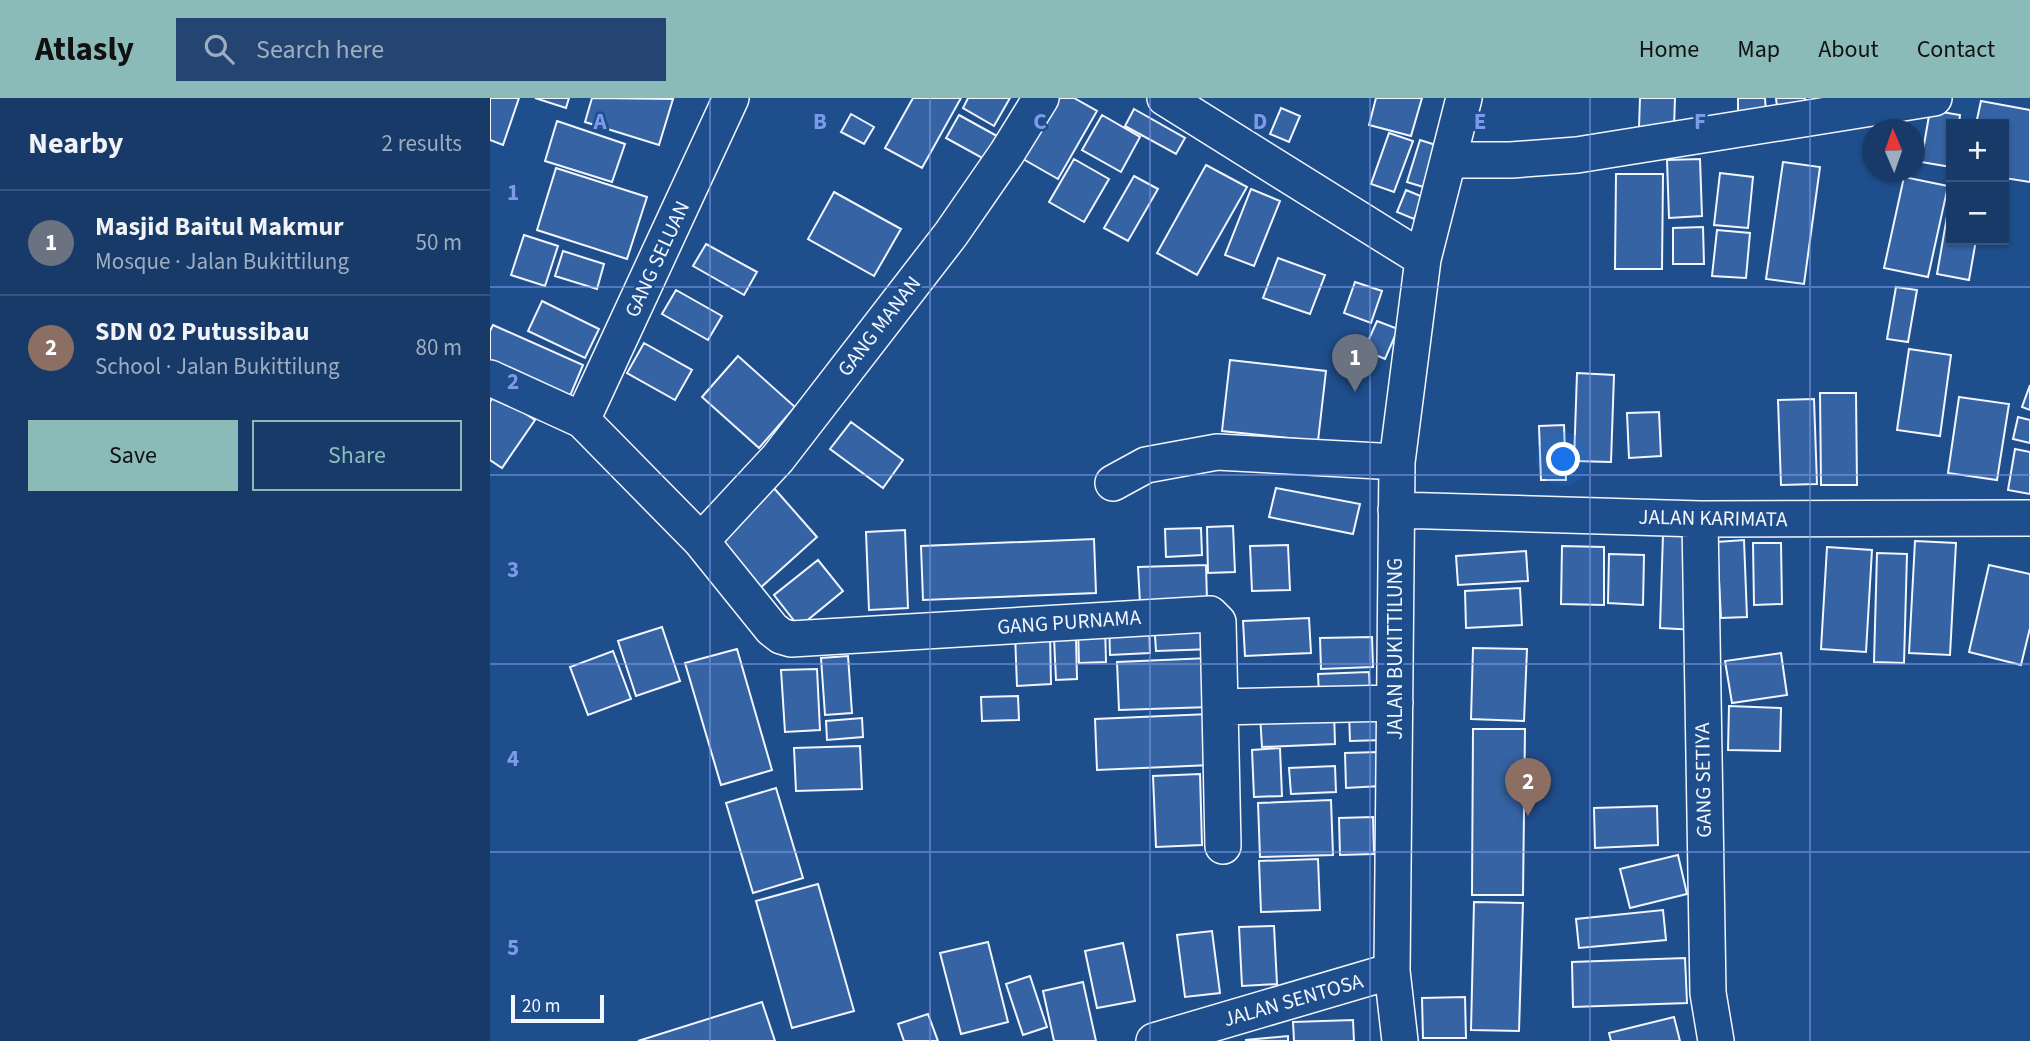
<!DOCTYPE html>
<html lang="en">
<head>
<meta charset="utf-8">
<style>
	:root { --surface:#173a69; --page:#244571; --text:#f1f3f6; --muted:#9eadc0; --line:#36547d; --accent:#8bbbb9 }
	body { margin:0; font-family:"Source Sans 3",sans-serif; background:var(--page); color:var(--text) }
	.controls { position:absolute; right:21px; top:21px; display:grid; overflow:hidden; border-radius:0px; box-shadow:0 2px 5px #0004 }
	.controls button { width:63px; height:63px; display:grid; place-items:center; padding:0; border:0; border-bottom:2px solid var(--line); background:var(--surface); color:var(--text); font:35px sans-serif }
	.compass { position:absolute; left:1372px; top:21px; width:63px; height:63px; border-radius:50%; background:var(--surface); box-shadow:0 2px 5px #0004; rotate:358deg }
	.scale { position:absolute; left:21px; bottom:18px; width:93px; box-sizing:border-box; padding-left:7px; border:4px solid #f2f6ff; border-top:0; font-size:19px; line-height:24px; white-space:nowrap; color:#f2f6ff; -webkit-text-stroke:5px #1f4e8c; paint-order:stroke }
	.you { position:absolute; left:1074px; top:362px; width:24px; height:24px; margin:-18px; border:5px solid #fff; border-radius:50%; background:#1a73e8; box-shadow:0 0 0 10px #1a73e833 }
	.badge { display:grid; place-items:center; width:46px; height:46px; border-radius:50%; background:var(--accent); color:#fff; font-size:23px; font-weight:700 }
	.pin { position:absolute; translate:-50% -58px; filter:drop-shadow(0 2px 4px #0008) }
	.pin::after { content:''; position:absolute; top:37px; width:24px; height:21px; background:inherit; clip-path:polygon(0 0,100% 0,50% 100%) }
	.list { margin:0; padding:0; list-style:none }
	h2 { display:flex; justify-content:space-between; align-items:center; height:91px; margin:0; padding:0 28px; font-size:30px }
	h2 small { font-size:23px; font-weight:400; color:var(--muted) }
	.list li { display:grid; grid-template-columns:46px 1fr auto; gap:21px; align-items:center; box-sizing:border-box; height:105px; padding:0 28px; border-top:2px solid var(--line) }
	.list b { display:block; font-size:26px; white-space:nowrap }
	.list p { margin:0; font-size:23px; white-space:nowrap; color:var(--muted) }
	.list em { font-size:23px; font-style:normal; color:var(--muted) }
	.actions { display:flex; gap:14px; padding:21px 28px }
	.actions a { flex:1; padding:16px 0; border:2px solid var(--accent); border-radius:0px; text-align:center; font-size:24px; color:var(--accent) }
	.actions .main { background:var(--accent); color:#111 }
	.icon { flex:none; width:38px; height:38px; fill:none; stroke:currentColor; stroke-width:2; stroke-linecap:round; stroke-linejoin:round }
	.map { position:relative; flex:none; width:1540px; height:943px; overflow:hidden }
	header { display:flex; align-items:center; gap:42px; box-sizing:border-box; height:98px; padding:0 35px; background:var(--accent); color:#111 }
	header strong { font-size:33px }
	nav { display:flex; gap:38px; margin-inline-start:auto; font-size:24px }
	.search { width:490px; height:63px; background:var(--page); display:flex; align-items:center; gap:18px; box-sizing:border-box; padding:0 24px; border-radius:0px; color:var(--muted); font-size:26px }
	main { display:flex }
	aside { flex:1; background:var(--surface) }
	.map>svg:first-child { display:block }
	.building { fill:#3563a3; stroke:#f2f6ff; stroke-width:2 }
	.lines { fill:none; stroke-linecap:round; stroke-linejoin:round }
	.minor-casing { stroke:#f2f6ff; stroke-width:38 }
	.minor { stroke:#1f4e8c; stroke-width:35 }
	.grid { fill:none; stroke:#7d9aea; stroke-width:2; stroke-opacity:0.55 }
	.labels { text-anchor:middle; stroke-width:5; stroke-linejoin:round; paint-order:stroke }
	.street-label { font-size:21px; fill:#f2f6ff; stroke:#1f4e8c }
	.grid-label { font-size:23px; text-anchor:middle; font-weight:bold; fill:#7d9aea; stroke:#1f4e8c; stroke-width:5; stroke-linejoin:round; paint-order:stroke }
</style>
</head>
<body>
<header>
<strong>Atlasly</strong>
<div class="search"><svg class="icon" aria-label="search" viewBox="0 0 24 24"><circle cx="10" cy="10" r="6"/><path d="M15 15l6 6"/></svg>Search here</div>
<nav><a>Home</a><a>Map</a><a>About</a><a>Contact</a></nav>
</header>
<main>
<aside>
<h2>Nearby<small>2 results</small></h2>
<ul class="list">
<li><span class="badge" style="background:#6b7280">1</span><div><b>Masjid Baitul Makmur</b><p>Mosque · Jalan Bukittilung</p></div><em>50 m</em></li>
<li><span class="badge" style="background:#8d6e63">2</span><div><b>SDN 02 Putussibau</b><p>School · Jalan Bukittilung</p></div><em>80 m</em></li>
</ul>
<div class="actions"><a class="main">Save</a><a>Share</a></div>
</aside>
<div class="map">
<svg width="1540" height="943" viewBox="0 0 1540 943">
	<rect width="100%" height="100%" fill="#1f4e8c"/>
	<path class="building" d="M0,0H29L13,47L0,42Z
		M45,0H79L76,10Z
		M102,0L183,1L169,47L95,24Z
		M423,0H471L432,70L395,50Z
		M478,0H520L504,28L473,10Z
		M568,0H584L607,13L568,81L533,61Z
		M886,0H932L921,38L879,27Z
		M1150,0H1185L1184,30L1149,29Z
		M1248,0H1275L1276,15L1248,17Z
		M1286,0H1315L1316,5L1287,9Z
		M1491,3L1540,12V84L1514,80V26H1486Z
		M791,10L810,18L799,44L780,36Z
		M644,11L695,40L686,56L635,28Z
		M1440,12L1470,17L1469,26H1461V69L1431,64Z
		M361,16L384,29L374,46L351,34Z
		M469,17L516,43L503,66L456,40Z
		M612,17L650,39L631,74L592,52Z
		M67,23L135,46L122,84L55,63Z
		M899,35L923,43L904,94L881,86Z
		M930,42L952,49L940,91L917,84Z
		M584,61L619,81L594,124L559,104Z
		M1210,61L1212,118L1179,120L1177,62Z
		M1293,64L1330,69L1314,186L1276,181Z
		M716,67L757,89L707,177L667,155Z
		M66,70L157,99L137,161L47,132Z
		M1230,75L1263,79L1258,130L1224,127Z
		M1126,76H1173L1172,171H1125Z
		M644,78L668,91L638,143L614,130Z
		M1414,79L1458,88L1438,179L1394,170Z
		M761,91L790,103L764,168L735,157Z
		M916,92L933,99L924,121L907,114Z
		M344,94L411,131L384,178L318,141Z
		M1459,107L1461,108V142H1486L1479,182L1447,176Z
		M1213,129L1214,166H1183V130Z
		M1227,132L1260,135L1256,180L1222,178Z
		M34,137L68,148L55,188L21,177Z
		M216,146L267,174L254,197L203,168Z
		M73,153L114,166L107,191L65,178Z
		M788,160L835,177L820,216L773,200Z
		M865,184L892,193L881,225L854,215Z
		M1406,189L1427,192L1418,244L1397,241Z
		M186,192L232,218L218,242L172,216Z
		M52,203L109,231L95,260L38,233Z
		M887,223L908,231L895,261L874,252Z
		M3,227L93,267L80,298L0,263V233Z
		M154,245L202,272L185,302L137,275Z
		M1419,251L1461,257L1450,338L1407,332Z
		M248,258L305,309L269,350L212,299Z
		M740,262L836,273L828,343L732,333Z
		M1087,275L1124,277L1121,364L1084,363Z
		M1540,287V312L1532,309Z
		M1330,295H1366L1367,387H1331Z
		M5,296L45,322L12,370L0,362V304Z
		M1469,299L1519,306L1507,382L1458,375Z
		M1324,301L1327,386L1291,387L1288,302Z
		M1169,314L1171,358L1139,360L1137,315Z
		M1528,319L1540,322V345L1523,341Z
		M361,324L413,362L393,390L340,351Z
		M1074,327L1076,382H1051L1049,328Z
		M1525,351L1540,354V396L1518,392Z
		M283,389L327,439L268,492L223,442Z
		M786,390L870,406L863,436L779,419Z
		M743,428L745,474L718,475L717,429Z
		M711,430L712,457L676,459L675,431Z
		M415,432L418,510L379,512L376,434Z
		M1173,436L1209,438L1206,532L1170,530Z
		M604,441L606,495L433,502L431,448Z
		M1254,442L1257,519L1231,520L1227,444Z
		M1425,443L1466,445L1460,557L1419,555Z
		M1263,445H1291L1292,506L1264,507Z
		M798,447L800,492L762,493L760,448Z
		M1072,448L1114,449V507L1071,506Z
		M1337,449L1382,452L1376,554L1331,551Z
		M1036,453L1038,483L968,487L966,458Z
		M1387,455L1417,456L1414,565L1384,564Z
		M1119,456L1154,457L1153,507L1118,505Z
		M328,462L353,493L309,529L284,497Z
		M716,467L717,503L650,505L648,469Z
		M1499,467L1540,476V530L1531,567L1479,554Z
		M1030,490L1032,527L976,530L975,493Z
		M722,520L723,551L666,553L664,523Z
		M819,520L821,555L755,558L753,523Z
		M659,521L660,555L620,557L619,523Z
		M615,527L616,564L589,565L588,528Z
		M172,529L190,583L146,598L128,543Z
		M560,535L561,586L527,588L525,536Z
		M882,539L883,569L831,571L830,540Z
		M564,540H586L587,581L566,582Z
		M983,550L1037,551L1034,623L981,621Z
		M247,551L282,672L231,687L195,565Z
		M123,553L141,601L98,617L80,569Z
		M1291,555L1297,597L1242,605L1235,563Z
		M358,558L362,615L335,617L331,560Z
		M719,560L720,609L629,612L627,564Z
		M327,571L330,632L295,634L291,572Z
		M879,574L880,595L829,597L828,576Z
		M528,598L529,622L492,623L491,599Z
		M1239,608L1291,610L1290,653L1238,652Z
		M894,612L895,642L860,643L859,614Z
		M844,614L845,646L772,649L770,617Z
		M719,616L721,667L607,672L605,621Z
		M372,620L373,639L337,642L336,623Z
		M983,631H1035L1033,797H982Z
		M370,648L372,691L306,693L304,650Z
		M790,650L792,698L764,699L762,652Z
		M889,654L891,688L856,690L855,655Z
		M845,668L846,694L801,696L799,670Z
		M710,676L712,747L666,749L663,678Z
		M286,690L313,780L263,795L236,705Z
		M841,702L843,757L770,759L768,705Z
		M1167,708L1168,747L1105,750L1104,710Z
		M883,719L884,756L850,757L849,720Z
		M1188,757L1197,796L1140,810L1130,771Z
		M828,761L830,812L771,814L769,763Z
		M328,786L364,913L302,930L266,803Z
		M984,804L1033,805L1029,933L981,932Z
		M1173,812L1176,842L1089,850L1086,821Z
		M784,828L787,886L752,888L749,829Z
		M722,833L730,895L695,899L687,837Z
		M498,844L518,924L471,936L450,855Z
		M633,845L645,903L607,910L595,853Z
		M1195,860L1197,905L1083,909L1082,864Z
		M540,878L557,929L533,937L516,886Z
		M593,884L606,943H564L553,893Z
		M975,899L976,940H933L932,900Z
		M272,904L285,943H148Z
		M438,916L448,943H414L408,926Z
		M1184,919L1190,943H1121L1119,935Z
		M863,922L864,943H804L803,924Z
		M798,938V943H756V942Z"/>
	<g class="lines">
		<defs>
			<path id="minor" d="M675,0L933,161
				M959,62H1021L1087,57L1444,0
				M0,280L92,322L211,443L282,531L291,538L301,541L720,516L728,524L730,609L905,605
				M92,322L241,0
				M623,385L656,367L727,354L907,364
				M906,412L1210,421L1540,420
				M1210,421L1218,895L1226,943
				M211,443L288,360L461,136L517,55L551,0
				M730,609L733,748
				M664,943L902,873
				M910,943L902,873L907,364L933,161L974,0"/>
		</defs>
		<use href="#minor" class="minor-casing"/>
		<use href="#minor" class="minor"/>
	</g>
	<path class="grid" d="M220,0V943M440,0V943M660,0V943M880,0V943M1100,0V943M1320,0V943M0,189H1540M0,377H1540M0,566H1540M0,754H1540"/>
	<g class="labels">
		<g class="street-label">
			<text transform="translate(167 161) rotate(-65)" y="7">GANG SELUAN</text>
			<text transform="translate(389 228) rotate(-52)" y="7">GANG MANAN</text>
			<text transform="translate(1223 420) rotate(1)" y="7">JALAN KARIMATA</text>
			<text transform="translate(579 524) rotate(-4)" y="7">GANG PURNAMA</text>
			<text transform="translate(905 551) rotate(-90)" y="7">JALAN BUKITTILUNG</text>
			<text transform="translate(1213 682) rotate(-91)" y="7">GANG SETIYA</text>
			<text transform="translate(803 902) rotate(-16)" y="7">JALAN SENTOSA</text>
		</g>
	</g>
	<g class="grid-label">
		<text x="110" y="31">A</text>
		<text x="330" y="31">B</text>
		<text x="550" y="31">C</text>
		<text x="770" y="31">D</text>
		<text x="990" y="31">E</text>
		<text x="1210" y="31">F</text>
		<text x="23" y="102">1</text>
		<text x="23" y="291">2</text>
		<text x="23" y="479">3</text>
		<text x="23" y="668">4</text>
		<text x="23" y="857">5</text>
	</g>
</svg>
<div class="controls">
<button>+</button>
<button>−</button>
</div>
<svg class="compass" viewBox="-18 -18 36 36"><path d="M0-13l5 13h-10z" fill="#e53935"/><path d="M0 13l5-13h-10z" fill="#9eadc0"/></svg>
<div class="scale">20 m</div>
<div class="you"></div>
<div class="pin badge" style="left:865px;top:294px;background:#6b7280">1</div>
<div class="pin badge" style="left:1038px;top:718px;background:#8d6e63">2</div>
</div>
</main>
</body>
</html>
